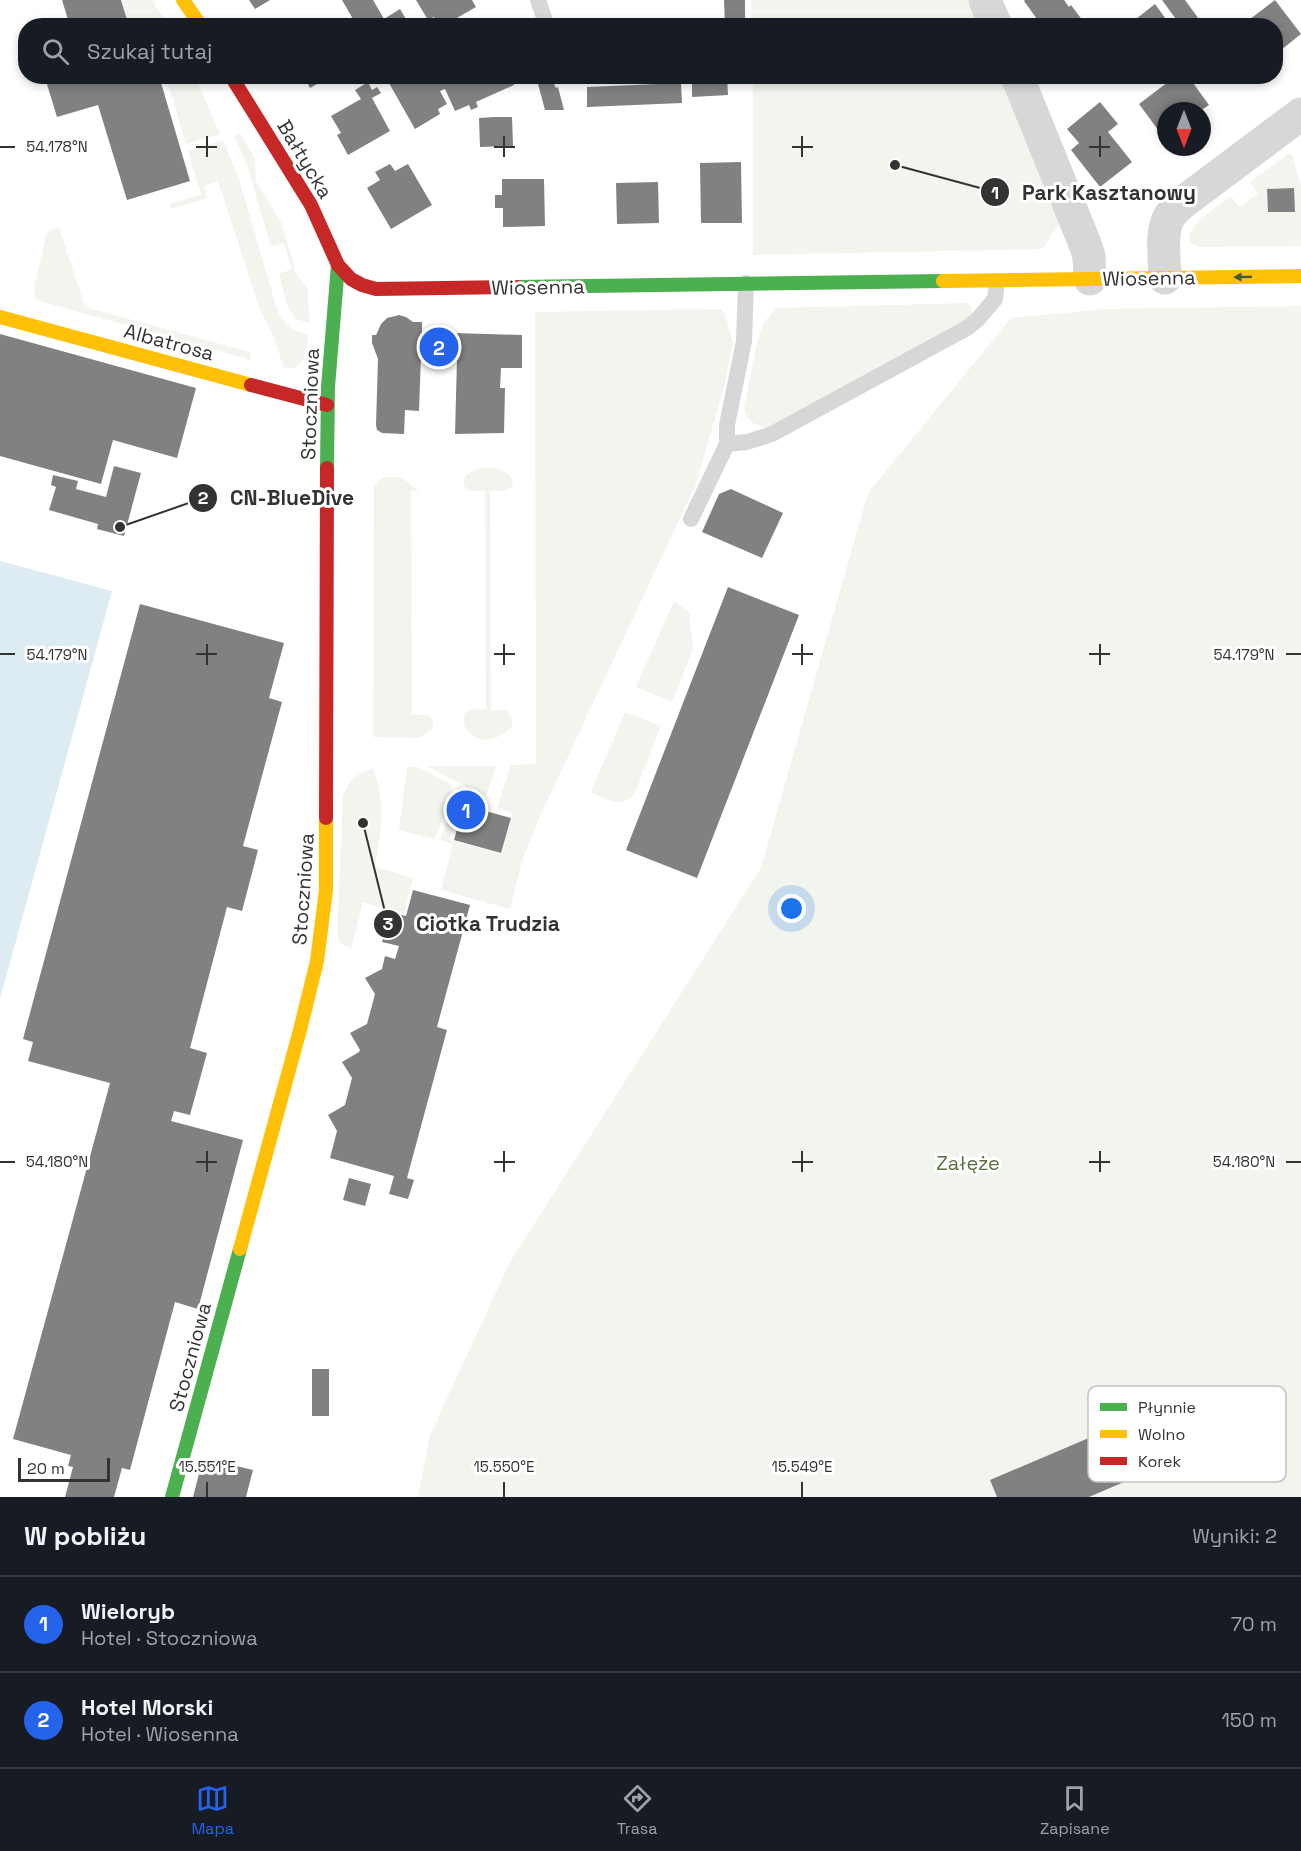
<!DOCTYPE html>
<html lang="pl">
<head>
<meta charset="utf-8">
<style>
	:root { --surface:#171b24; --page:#242831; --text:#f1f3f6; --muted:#9ea1a6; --line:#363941; --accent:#2563eb }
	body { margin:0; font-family:"Space Grotesk",sans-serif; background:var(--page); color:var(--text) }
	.compass { position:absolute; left:1157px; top:102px; width:54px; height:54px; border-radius:50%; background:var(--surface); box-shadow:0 3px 9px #0003; rotate:180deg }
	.scale { position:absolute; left:18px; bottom:15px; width:92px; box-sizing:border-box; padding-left:6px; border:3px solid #333; border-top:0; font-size:16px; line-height:21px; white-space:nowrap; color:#333; -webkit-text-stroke:4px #fff; paint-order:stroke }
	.you { position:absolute; left:792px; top:909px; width:21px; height:21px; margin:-15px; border:4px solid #fff; border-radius:50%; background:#1a73e8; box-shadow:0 0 0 9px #1a73e833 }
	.badge { display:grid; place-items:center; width:39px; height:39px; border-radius:50%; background:var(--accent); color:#fff; font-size:20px; font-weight:700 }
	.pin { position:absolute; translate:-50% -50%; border:3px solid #fff; box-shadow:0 2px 6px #0006 }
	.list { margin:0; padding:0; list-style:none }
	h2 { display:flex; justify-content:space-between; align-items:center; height:78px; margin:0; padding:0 24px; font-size:26px }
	h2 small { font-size:20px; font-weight:400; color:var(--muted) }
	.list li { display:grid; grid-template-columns:39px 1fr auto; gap:18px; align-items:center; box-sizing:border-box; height:96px; padding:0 24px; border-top:2px solid var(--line) }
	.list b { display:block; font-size:22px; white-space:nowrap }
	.list p { margin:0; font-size:20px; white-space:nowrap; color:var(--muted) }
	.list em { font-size:20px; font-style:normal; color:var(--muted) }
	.icon { flex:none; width:33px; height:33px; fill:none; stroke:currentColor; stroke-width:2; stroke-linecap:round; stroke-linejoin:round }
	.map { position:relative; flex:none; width:1301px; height:1497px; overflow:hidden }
	.search { position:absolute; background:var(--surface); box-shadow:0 3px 9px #0003; left:18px; right:18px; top:18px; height:66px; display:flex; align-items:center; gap:15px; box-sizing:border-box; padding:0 21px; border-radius:24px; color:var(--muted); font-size:22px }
	.sheet { height:270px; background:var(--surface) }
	nav { display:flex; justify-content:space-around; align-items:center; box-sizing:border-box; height:84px; border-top:2px solid var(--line); background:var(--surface); font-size:16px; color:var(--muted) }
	nav a { display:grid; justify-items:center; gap:3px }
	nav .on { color:var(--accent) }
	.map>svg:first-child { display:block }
	.green { fill:#f1f5ed }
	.water { fill:#ddebf3 }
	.building { fill:#818181 }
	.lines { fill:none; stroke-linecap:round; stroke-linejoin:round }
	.lane { stroke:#d7d7d7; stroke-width:16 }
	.street { stroke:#d7d7d7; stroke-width:33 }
	.fast { stroke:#4caf50; stroke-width:14 }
	.slow { stroke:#ffc107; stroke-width:14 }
	.jam { stroke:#c62828; stroke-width:14 }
	.oneway { fill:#3c5e3d }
	.ticks { fill:none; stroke:#333; stroke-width:2 }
	.labels { text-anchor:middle; stroke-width:6; stroke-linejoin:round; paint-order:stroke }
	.street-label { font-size:20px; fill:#333; stroke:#fff }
	.park-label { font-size:20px; fill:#56703f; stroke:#fff }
	.key { fill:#fff; stroke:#c2c2c2; stroke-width:1.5 }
	.key-label { font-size:16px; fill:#333 }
	.ticks-label { font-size:15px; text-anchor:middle; fill:#333; stroke:#fff; stroke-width:6; stroke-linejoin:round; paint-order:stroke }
	.leader { fill:none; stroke:#333; stroke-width:2 }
	.callout-dot { fill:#333; stroke:#fff; stroke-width:2 }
	.mark-label { font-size:18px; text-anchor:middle; font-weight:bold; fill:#fff }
	.callout-label { font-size:21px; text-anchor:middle; font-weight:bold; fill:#333; stroke:#fff; stroke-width:6; stroke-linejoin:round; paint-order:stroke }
</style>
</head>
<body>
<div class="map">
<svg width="1301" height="1497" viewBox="0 0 1301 1497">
	<rect width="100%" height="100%" fill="#fff"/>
	<path class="green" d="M122,0H152L168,25H147L145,21L129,25Z
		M751,0H978L988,25H752Z
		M163,77H195L220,134L186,144L168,84L166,85Z
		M753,77H1009L1060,223L1042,249L753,255Z
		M240,133L255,158L256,181L281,222L293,260L294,270L308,290L309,323L296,319L287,305L279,274L292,269L284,243L271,247L247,165L234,136Z
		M223,140L239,179L279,316L292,329L308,334C307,349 305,372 284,368L273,335L259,307L218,181L204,186L207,198L171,209L170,204L201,194L188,151Z
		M1290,153L1292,155L1301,186V246L1201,247C1165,240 1222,203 1231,196L1239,207L1258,194L1250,182Z
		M59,227L85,307L250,352L251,360L36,300L34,290L46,235L50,230Z
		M969,303L972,312L969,318L769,427C755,427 746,421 744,407L756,347L764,322L777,308Z
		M1301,306V1497H418L430,1435L510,1262L761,868L868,493L1011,318L1106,309Z
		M721,309L725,314L733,343L725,383L696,484L541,814L522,861L510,909L441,890L453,844L440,840L453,803L467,793L483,802L482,804L465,799L459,821L455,820L449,840L501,854L513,813L497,808L511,765L536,764L535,312Z
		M480,468C495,468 511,468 513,486L505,491H490L491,710H506L510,714L513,724C506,737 485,745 472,735C465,731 459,716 468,711C472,709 481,710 486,709L485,491H469L463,484L466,475Z
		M383,477H401L419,491H411L412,715H429L434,722L431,731L419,738L373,737L374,486Z
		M674,601L689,612L693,648L672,702L636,687Z
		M625,712L661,726L634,795C620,809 606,799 591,792Z
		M427,766H496L486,797Z
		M407,767H418L452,785L447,806L435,839L399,830Z
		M373,768C386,799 381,834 375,867L413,878L404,914L363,902L351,949L340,943L337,931L343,796C348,781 358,773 373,768Z"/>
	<path class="water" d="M0,561L112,591L0,999Z"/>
	<path class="building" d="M62,0H121L129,26H70Z
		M249,0H270L255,9Z
		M342,0H373L384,19L400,9L410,26H357Z
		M416,0H472L476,7L443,26H439L434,17L428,20Z
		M724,0H745V26H725Z
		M1025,0H1064L1069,7L1071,5L1086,25L1042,26L1024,1Z
		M1162,0H1185L1204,26H1181Z
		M1275,0L1301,34L1276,54V26H1241Z
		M1155,4L1168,22L1163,26H1127Z
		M61,76H159L190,181L127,200L98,105L57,117L46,81Z
		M304,76H331L310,88Z
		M385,76H522L512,81L514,85L476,102L478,107L471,110L469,105L455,111L445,89L440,91L447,104L438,109L440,114L415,129Z
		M692,76H727L728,95L692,97Z
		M1072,76H1086L1077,83Z
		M1176,76H1188L1209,105L1200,111H1166V136L1164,138L1139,104Z
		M552,80L556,88L558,87L564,110H545L538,84Z
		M368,82L372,90L377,87L381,93L372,98L390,131L348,155L337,135L341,133L331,116L361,99L355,90Z
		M681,83L682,103L587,107V87Z
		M1100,102L1118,124L1108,132L1132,162L1100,187L1071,150L1079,143L1067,129Z
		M494,117H512L513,146L480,147L479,118Z
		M741,162L742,223H701L700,163Z
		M390,164L395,171L408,164L432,205L391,229L367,188L380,180L375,172Z
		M502,179H544L545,226L503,227V208H495V195H502Z
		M658,182L659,223L617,224L616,183Z
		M1294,188L1295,212H1268L1267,189Z
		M399,315L406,317L413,322H422V332L522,335V368H501L500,388H505L504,433L455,434L457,359L452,363L445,365L437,363L432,355H421L419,411L405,410L404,434L382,433L377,430L376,425L378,359L372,343V335H376L381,324L387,318Z
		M0,334L196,388L177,458L113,440L101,484L0,456Z
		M114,466L141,473L124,536L97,529L98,524L49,510L56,487L51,485L53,475L78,481L76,489L106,497Z
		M731,489L783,513L762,558L702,532L719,494Z
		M728,587L799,615L697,878L626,850Z
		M140,604L284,643L269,698L282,702L243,846L258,850L242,911L227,907L190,1048L207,1053L190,1115L174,1111L171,1121L243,1140L198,1309L175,1302L130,1470L122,1468L114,1497H65L73,1467L68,1466L71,1455L13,1439L110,1083L28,1061L33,1042L23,1039Z
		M464,805L511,818L501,853L454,840Z
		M413,890L470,905L437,1027L447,1030L407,1178L414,1180L408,1199L389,1194L394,1176L330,1158L337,1131L328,1115L345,1105L352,1078L342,1062L359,1052L360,1050L350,1033L367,1024L375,994L365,978L382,969L385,956L395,959L399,946L382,942L390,912L406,916Z
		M349,1178L371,1184L365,1206L343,1200Z
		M312,1369H329V1416H312Z
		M1131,1420L1152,1470L1089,1497H997L990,1480Z
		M203,1458L253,1470L246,1497H193Z"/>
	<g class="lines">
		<path class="lane" d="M538,0L547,26
			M727,444L747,442L772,434L967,328L978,319L995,299L997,281
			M691,519L727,444V425L744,341L746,283"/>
		<path class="street" d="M985,0L996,26
			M1017,76L1085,244L1089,256L1090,279
			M1165,278C1165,260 1160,234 1169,217C1172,212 1178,207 1182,203L1301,114"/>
		<path class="fast" d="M518,287L943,281
			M327,468L328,387L338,265
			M172,1497L240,1249"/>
		<path class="slow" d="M183,0L201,26
			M943,281L1301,276
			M0,317L251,385
			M240,1249L300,1030L317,961L326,890V818"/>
		<path class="jam" d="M231,76L311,205L338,265L351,279L362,285L376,289L518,287
			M251,385L327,405
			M326,818L327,468"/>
	</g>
	<defs><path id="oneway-solid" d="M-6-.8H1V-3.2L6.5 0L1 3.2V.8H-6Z" transform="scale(1.5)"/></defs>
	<use class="oneway" href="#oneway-solid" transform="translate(1243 277) rotate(179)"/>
	<path class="ticks" d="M207,136V157M504,136V157M802,136V157M1100,136V157M0,147H15M196,147H217M494,147H515M792,147H813M1089,147H1110M207,644V665M504,644V665M802,644V665M1100,644V665M0,654H15M196,654H217M494,654H515M792,654H813M1089,654H1110M1286,654H1301M207,1151V1172M504,1151V1172M802,1151V1172M1100,1151V1172M0,1162H15M196,1162H217M494,1162H515M792,1162H813M1089,1162H1110M1286,1162H1301M207,1482V1497M504,1482V1497M802,1482V1497"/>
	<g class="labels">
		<g class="street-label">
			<text transform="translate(305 159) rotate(59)" y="7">Bałtycka</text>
			<text transform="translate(1149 278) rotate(-1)" y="7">Wiosenna</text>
			<text transform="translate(538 287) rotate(-1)" y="7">Wiosenna</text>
			<text transform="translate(169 342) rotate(15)" y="7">Albatrosa</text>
			<text transform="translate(310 404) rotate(-88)" y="7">Stoczniowa</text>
			<text transform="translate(303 889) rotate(-86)" y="7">Stoczniowa</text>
			<text transform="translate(190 1357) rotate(-75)" y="7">Stoczniowa</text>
		</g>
		<g class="park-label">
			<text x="968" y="1170">Załęże</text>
		</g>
	</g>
	<rect x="1088" y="1386" width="198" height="96" rx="9" class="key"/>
	<rect x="1100" y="1403" width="27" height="8" fill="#4caf50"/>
	<rect x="1100" y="1430" width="27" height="8" fill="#ffc107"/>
	<rect x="1100" y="1457" width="27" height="8" fill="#c62828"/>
	<g class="key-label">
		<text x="1138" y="1413">Płynnie</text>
		<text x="1138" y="1440">Wolno</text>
		<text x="1138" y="1467">Korek</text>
	</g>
	<g class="ticks-label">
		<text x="57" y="152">54.178°N</text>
		<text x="1244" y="660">54.179°N</text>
		<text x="57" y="660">54.179°N</text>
		<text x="1244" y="1167">54.180°N</text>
		<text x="57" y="1167">54.180°N</text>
		<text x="207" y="1472">15.551°E</text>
		<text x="504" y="1472">15.550°E</text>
		<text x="802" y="1472">15.549°E</text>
	</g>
	<path class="leader" d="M895 165L995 192M120 527L203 498M363 823L388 924"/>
	<g class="callout-dot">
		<circle cx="895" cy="165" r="6"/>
		<circle cx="120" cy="527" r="6"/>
		<circle cx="363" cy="823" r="6"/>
		<circle cx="995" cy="192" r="15"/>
		<circle cx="203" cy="498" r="15"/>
		<circle cx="388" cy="924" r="15"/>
	</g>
	<g class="mark-label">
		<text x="995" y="199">1</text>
		<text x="203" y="504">2</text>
		<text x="388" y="930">3</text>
	</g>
	<g class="callout-label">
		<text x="1109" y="200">Park Kasztanowy</text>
		<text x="292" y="505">CN-BlueDive</text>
		<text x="488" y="931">Ciotka Trudzia</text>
	</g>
</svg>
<svg class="compass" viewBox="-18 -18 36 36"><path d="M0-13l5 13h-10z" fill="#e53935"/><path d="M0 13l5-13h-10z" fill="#9ea1a6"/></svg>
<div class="scale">20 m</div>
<div class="you"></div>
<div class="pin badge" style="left:466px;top:810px">1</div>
<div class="pin badge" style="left:439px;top:347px">2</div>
<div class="search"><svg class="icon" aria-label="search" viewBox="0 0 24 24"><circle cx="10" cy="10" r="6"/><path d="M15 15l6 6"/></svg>Szukaj tutaj</div>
</div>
<section class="sheet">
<h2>W pobliżu<small>Wyniki: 2</small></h2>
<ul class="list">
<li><span class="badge">1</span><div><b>Wieloryb</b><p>Hotel · Stoczniowa</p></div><em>70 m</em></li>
<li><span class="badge">2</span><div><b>Hotel Morski</b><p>Hotel · Wiosenna</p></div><em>150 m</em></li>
</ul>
</section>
<nav>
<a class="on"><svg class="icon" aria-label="map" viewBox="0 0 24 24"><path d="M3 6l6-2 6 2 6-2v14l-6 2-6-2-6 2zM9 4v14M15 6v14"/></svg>Mapa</a>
<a><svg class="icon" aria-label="directions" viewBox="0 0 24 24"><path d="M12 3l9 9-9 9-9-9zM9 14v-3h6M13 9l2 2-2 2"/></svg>Trasa</a>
<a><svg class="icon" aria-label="saved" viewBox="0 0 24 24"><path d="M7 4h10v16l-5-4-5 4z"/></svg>Zapisane</a>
</nav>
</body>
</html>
